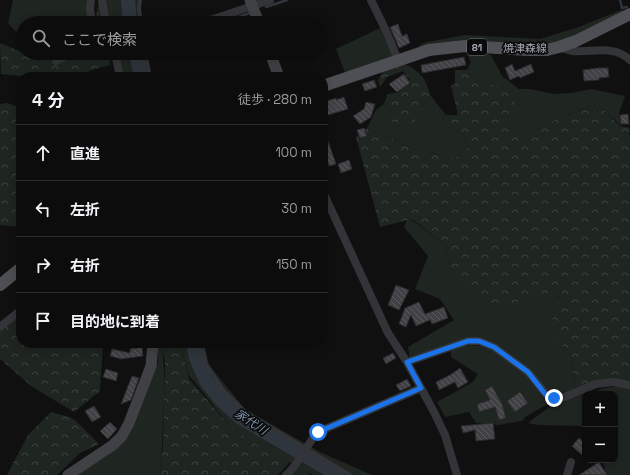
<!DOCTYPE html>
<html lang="ja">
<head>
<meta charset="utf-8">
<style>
	:root { --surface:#0c0c0d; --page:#151516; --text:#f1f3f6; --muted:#9a9b9d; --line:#2c2c2e }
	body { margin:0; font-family:"Space Grotesk","Noto Sans JP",sans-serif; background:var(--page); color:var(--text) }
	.controls { position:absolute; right:12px; bottom:12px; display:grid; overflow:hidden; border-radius:8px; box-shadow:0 2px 10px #0003 }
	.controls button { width:36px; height:36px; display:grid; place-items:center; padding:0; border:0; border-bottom:1px solid var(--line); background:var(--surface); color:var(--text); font:20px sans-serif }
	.stop { position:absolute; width:12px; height:12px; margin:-9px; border:3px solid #1a73e8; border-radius:50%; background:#fff }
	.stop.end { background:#1a73e8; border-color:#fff; box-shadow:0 1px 4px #0008 }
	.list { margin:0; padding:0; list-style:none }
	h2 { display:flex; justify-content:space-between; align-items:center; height:52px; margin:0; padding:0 16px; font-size:17px }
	h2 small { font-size:13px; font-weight:400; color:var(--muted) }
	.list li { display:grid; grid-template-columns:26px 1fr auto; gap:12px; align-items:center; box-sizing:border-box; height:56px; padding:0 16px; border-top:1px solid var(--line) }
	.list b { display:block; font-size:15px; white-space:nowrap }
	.list em { font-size:13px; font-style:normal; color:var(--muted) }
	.icon { flex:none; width:22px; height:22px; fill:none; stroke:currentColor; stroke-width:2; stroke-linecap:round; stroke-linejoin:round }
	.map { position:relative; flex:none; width:630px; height:475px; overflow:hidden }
	.search { position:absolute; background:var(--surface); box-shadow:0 2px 10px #0003; left:16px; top:16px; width:312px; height:44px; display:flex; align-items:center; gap:10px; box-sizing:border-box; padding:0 14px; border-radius:22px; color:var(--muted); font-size:15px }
	.panel { position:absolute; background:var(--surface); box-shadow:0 2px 10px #0003; left:16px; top:72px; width:312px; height:276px; border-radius:16px }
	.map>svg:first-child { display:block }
	.green { fill:#1f2520; fill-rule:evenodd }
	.forest { fill:url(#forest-crowns) }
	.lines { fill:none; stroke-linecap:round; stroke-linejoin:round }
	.stream { stroke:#2f353c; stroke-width:2.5 }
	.river { stroke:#2f353c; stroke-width:14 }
	.building { fill:url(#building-back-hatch); stroke:#2a2a2d }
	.lane { stroke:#333438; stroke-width:4 }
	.street { stroke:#333438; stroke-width:8 }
	.secondary { stroke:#404145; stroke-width:11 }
	.primary { stroke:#4e4f54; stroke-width:12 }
	.route { stroke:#1a73e8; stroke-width:5 }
	.labels { text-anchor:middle; stroke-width:3.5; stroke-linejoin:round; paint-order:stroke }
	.shield { fill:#0b0b0c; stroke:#75787f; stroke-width:1 }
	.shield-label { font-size:10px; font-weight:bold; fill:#a3a6b0 }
	.street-label { font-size:11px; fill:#a3a6b0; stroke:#0b0b0c }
	.water-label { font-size:12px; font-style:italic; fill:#7c91a9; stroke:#0b0b0c }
</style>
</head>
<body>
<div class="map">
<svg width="630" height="475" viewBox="0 0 630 475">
	<defs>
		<pattern id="forest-crowns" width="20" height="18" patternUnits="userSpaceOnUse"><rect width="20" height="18" fill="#1f2520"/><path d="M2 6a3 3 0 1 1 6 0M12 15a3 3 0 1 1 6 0" fill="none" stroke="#3c423e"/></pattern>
		<pattern id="building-back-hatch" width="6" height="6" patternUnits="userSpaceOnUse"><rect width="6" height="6" fill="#424246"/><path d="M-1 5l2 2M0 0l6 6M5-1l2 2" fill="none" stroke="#5a5a5e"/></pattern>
	</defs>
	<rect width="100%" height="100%" fill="#101011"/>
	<path class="green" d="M13,0H89L92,23H23V36L15,31L8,23Z
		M102,0H139L140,23H106Z
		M621,10L629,11L571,40L547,45L416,49L423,43L464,35L540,39L576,28Z
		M380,28L394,57L346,75L336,49Z
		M479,51L491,55L502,76L519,89H530L554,94L572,93L591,89L625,96L619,113L621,126L597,103L557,119L531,132L508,135V117L478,81L467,70L471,62L467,54Z
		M29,53H67L56,56L29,55Z
		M113,53H146L151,77H119Z
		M431,96L446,115L441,122L461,134L469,147L455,158L412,148L367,128L376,110L384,104L393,114C407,110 422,108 431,96Z
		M408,217L445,245L454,279L562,289L558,302L570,351L576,392L546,396L551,402L525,417L522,421L499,425L476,423L469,412L445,417L437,402L473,382L478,374L451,357V347L410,361L408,347L454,320L440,299L415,289L428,256L404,227ZM479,341L495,349L473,345L453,347Z
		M158,343H161C165,362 164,381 164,401C163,426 162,450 160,475H69L124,436L158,362Z
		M180,343H204L209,365L245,409L320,452L372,475H313L305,471L311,475H286L296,465L273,456L236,433L188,374Z
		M629,385L630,387V475H606L603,460H615V394H586L605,388Z
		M585,394V429L580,426L537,425L528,423L552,405Z"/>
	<path class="forest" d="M99,0L105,23H95Z
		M0,43L29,55L56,61L76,53H109L110,65L92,70L75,77H33L1,74Z
		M405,64C422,73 425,78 431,96L427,102L417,107L415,123L392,122L393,114L384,104L388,94L399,92L410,80L403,71L387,77L380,87L378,80L383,71Z
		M455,70H467L478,81L505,88L515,102L508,117V134L531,132L557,119L597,103L620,126L630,128L629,135H630V385L612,382L576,392L570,351L560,344L550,310L558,302L562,289L495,309L454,279L445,245L412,219L380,227L356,137L367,128L412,148L455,158L469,147L461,134L441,122L446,115H458L451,86L455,84Z
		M7,103L21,108V227L0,225V104Z
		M21,313V343H103L100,391L74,412L31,386L0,359V331Z
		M161,343H180L189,379L232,428L266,451L289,463L278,475H160L163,443L165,361Z
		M51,412L69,417L75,420L99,444L80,453L57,475H7L28,435Z"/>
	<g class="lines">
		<path class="stream" d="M620,0L622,8L627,7
			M266,7L287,0
			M221,23L250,13"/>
		<path class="river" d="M128,0L130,23
			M136,53L141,77
			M193,343L196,358L206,381L221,400L241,418L338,475"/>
	</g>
	<path class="building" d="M398,24L402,36L407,34L410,43L399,48L390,27Z
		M464,57L466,65L422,73L421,65Z
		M512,64L515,71L531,64L534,72L520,78L519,76L510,80L505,68Z
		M598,68H608L609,77L599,78V80L584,81L583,70Z
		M404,74L410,83L397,92L389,84Z
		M374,80L377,87L365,91L362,84Z
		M344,97L348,109L328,115L324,102L336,98V100Z
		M366,102L375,104L371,117L360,124L353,116L364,109Z
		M628,114L629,124H621L620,115Z
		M364,128L367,136L360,138L357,130Z
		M328,141L336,164L329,166L324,150H323V143Z
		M349,160L352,169L341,173L338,164Z
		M396,285L409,290L399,310L388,305Z
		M419,302L425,314L444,307L448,318L432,324L430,320L416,326L411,315L406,327L399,324L405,308Z
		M142,347L143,356L121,359L110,356L112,349L130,353V349Z
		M393,353L396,358L386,364L383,358Z
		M460,368L468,382L458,388L455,382L439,390L436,382L450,375Z
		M106,369L118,373L116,381L103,377Z
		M132,376L139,378L131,400L121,404Z
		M407,379L411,386L400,391L396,385Z
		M492,386L502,404L506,418L499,420L495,407L479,412L477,404L490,400L485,390Z
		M520,392L528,403L515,412L507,401Z
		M94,406L101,417L92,422L85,411Z
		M110,422L117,429L108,439L100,431Z
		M493,423L495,439L476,441L475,430L463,433L461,426Z
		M579,438L585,443V451L582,455L572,446Z
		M599,462L607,475H579Z"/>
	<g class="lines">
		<path class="lane" d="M140,0L139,9L141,23
			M145,53L150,77
			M201,343L206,364L223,390L244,411L350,475"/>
		<path class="street" d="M91,0L90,9L92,23
			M102,0L106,23
			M371,0L387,33L398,60
			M202,23L270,0
			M559,47C563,48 567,50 572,51C592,53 613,44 630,60
			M115,53L120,77
			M56,61L73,53
			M323,192L388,333L407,362L435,414L445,435L457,475
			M0,327L21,310
			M407,362L468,341H479L494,347L528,372L547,395L555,398L565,397L596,384L613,382L630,385
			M286,475C300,463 306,445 318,432L421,388
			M567,475L571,462"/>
		<path class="secondary" d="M250,0L259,23
			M270,53L279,77
			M68,475L113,445L122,436L129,423L151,366L153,343"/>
		<path class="primary" d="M323,86L429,50L465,46L528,50H547L559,47L576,41L630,14
			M0,285L21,268"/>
	</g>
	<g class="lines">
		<path class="route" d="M318,432L421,388L407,362L468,341H479L494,347L528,372L546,395L554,398"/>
	</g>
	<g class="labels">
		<rect class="shield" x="467" y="39" width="20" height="16" rx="3"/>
		<g class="shield-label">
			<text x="477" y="51">81</text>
		</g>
		<g class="street-label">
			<text x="525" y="52">焼津森線</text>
		</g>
		<g class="water-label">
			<text transform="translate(251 422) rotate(33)" y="4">家代川</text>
		</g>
	</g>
</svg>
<div class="controls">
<button>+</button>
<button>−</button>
</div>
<div class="stop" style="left:318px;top:432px"></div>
<div class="stop end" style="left:554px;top:398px"></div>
<div class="search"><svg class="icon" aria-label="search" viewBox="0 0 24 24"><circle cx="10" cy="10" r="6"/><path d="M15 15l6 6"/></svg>ここで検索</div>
<section class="panel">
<h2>4 分<small>徒歩 · 280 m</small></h2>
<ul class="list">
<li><svg class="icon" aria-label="ahead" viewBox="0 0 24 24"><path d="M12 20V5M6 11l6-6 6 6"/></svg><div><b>直進</b></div><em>100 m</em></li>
<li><svg class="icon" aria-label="left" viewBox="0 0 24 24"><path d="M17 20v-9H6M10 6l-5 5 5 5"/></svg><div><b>左折</b></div><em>30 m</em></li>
<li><svg class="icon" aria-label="right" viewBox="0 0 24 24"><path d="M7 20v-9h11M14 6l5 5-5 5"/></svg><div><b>右折</b></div><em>150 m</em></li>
<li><svg class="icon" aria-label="arrive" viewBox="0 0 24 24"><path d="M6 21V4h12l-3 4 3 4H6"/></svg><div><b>目的地に到着</b></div></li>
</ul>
</section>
</div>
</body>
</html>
